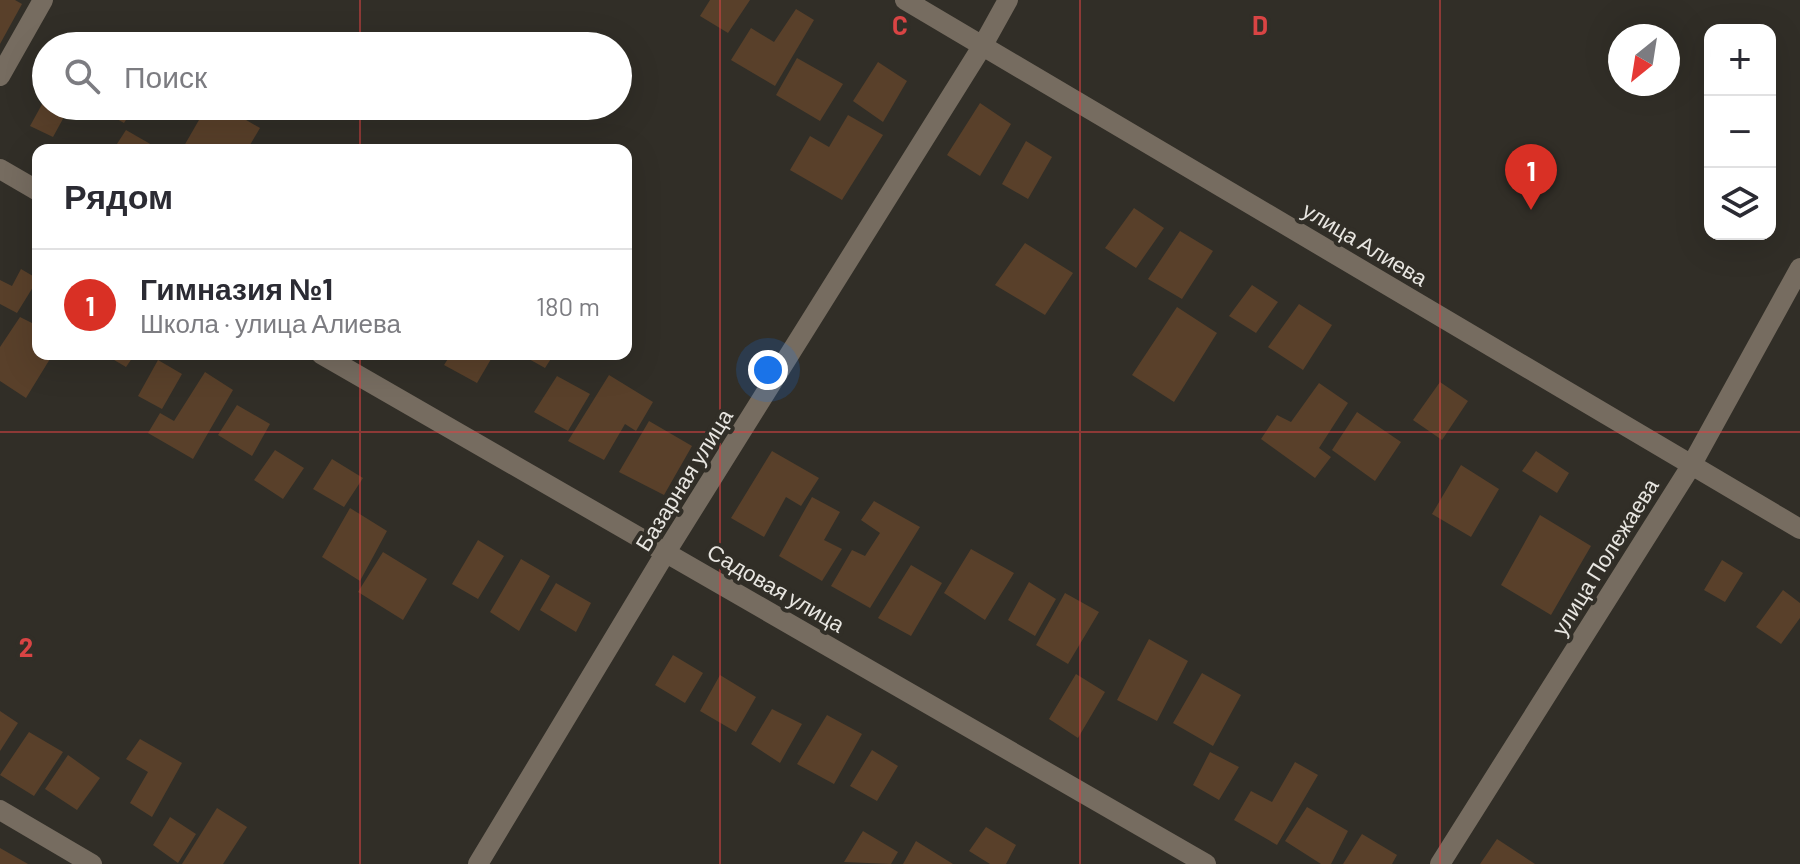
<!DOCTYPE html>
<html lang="ru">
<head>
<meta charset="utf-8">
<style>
	:root { --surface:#fff; --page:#f2f2f3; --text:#2b2b33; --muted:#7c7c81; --line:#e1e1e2; --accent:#d93025 }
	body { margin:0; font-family:Barlow,sans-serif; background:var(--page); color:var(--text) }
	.controls { position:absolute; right:24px; top:24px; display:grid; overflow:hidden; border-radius:16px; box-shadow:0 8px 32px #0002 }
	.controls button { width:72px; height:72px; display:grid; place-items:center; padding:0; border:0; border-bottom:2px solid var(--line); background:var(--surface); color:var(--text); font:40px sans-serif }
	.compass { position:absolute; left:1608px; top:24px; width:72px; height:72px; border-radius:50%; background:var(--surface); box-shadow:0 8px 32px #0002; rotate:210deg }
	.you { position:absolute; left:768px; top:370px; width:28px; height:28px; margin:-20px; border:6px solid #fff; border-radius:50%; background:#1a73e8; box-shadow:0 0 0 12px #1a73e833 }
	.badge { display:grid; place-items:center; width:52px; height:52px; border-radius:50%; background:var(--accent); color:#fff; font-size:26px; font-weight:700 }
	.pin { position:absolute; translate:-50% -66px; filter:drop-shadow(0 2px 4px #0008) }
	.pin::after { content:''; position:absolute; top:42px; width:28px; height:24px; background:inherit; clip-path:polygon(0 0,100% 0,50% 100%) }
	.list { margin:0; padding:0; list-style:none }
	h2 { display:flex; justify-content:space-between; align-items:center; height:104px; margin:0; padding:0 32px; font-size:34px }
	h2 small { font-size:26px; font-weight:400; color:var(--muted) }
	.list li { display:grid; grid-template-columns:52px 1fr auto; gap:24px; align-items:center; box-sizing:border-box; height:112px; padding:0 32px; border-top:2px solid var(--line) }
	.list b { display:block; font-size:30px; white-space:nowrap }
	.list p { margin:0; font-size:26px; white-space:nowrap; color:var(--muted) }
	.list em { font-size:26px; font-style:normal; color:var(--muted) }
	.icon { flex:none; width:44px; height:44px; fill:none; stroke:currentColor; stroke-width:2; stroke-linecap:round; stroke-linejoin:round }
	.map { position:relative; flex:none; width:1800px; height:864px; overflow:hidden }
	.search { position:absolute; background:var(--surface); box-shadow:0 8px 32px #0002; left:32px; top:32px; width:600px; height:88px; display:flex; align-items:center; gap:20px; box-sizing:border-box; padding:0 28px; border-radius:44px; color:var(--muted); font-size:30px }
	.panel { position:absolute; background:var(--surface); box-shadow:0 8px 32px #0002; left:32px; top:144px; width:600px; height:216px; border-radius:16px }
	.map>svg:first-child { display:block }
	.building { fill:#59402a }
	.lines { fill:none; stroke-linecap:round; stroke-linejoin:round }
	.minor { stroke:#766c60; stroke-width:20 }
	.grid { fill:none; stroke:#d94444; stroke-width:2; stroke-opacity:0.55 }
	.labels { text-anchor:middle; stroke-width:8; stroke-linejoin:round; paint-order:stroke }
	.street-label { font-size:22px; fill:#e8e6e1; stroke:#312e27 }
	.grid-label { font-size:26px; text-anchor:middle; font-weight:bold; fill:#d94444; stroke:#312e27; stroke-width:8; stroke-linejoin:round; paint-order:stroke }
</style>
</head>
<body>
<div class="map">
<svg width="1800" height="864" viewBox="0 0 1800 864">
	<rect width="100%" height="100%" fill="#312e27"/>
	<path class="building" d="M0,0H15L22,4L0,44Z
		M710,0H750L728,33L700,16Z
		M796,9L814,20L775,86L731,60L751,28L774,42Z
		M797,58L843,84L820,121L776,95Z
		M878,62L907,81L883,122L853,101Z
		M46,97V106H70L53,137L30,126Z
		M980,103L1011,124L980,176L947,155Z
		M94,106H135L124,123Z
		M207,106H222L260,128L247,150H191L184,146Z
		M848,115L883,135L842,200L790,170L810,136L829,147Z
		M126,130L152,145L149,150H113Z
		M1026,141L1052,157L1028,199L1002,184Z
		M1134,208L1164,228L1136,268L1105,248Z
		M1180,231L1213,251L1182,299L1148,279Z
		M1025,243L1073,273L1045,315L995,285Z
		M21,269L38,279L17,313L0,304V280L12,286Z
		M1252,285L1278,302L1256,333L1229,316Z
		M1299,304L1332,325L1303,370L1268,347Z
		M1177,307L1217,333L1174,402L1132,375Z
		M38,314V354H53L26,398L0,381V347L20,317L32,323Z
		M104,354H135L126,367Z
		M451,354H494L477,383L444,365Z
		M520,354H554L545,368Z
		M158,360L182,374L162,409L138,396Z
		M205,372L233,390L193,459L148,433L160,413L174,421Z
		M609,375L653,402L636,431L625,424L604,460L568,441Z
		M557,376L590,394L568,431L534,412Z
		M1440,382L1468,401L1442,440L1413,420Z
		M1319,383L1348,403L1319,448L1331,457L1315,478L1261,439L1277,415L1291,422Z
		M237,405L270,424L252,456L218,435Z
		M1357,412L1401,442L1375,481L1332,450Z
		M649,421L692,446L664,495L619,472Z
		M275,450L304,468L283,499L254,480Z
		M772,451L819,478L801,506L786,497L764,537L731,518Z
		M1536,451L1569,473L1557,493L1522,471Z
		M332,459L363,478L344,507L313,489Z
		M1461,465L1499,489L1471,537L1432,514Z
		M812,497L840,512L824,540L842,549L822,581L779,556Z
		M874,501L920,527L870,608L831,586L852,550L865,556L880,533L861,520Z
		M350,508L387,531L360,581L322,557Z
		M1540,515L1591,546L1551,615L1501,585Z
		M478,540L504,556L478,599L452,584Z
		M971,549L1014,573L985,620L944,593Z
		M383,552L427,579L403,620L358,592Z
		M521,559L550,576L519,631L490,612Z
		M1722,560L1743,573L1725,602L1704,590Z
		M911,565L942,583L911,636L878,618Z
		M1029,582L1056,599L1035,636L1008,620Z
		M556,583L591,603L576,632L540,610Z
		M1783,590L1800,603V618L1781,644L1756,627Z
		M1065,593L1099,612L1068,664L1036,645Z
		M1149,639L1188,661L1157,721L1117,700Z
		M673,655L703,673L685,703L655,685Z
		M1202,673L1241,695L1213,746L1173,723Z
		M1076,674L1105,692L1078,738L1049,719Z
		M720,675L756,697L736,732L700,711Z
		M772,709L802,724L780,763L751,744Z
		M0,711L18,723L0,751Z
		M827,715L862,734L834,784L797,764Z
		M29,732L63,752L34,796L0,775Z
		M140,739L182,763L152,817L130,803L148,772L126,759Z
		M872,750L898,766L877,801L850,786Z
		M1210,752L1239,767L1219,800L1193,785Z
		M68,755L100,778L77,810L45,789Z
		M1295,762L1318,775L1277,845L1234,820L1251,791L1272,802Z
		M1307,807L1348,831L1331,864H1321L1285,841Z
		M217,808L247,827L223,864H182Z
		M170,817L196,834L178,863L153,845Z
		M986,827L1016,845L1006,864H990L969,851Z
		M863,831L898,852L891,864L844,862Z
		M1362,834L1397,855L1392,864H1343Z
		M1497,839L1535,864H1480Z
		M916,841L953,864H903Z
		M0,848L28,864H0Z"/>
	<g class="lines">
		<path class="minor" d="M905,0L1800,529
			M0,76L43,0
			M0,169L38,191
			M321,354L1206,864
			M0,810L92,864
			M478,864L666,552L983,45L1008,0
			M1440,864L1691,466L1800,268"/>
	</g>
	<path class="grid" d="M360,0V46M720,0V864M1080,0V864M1440,0V864M360,106V150M360,354V864M0,432H1800"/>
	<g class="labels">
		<g class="street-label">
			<text transform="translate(1365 244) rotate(31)" y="8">улица Алиева</text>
			<text transform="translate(684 480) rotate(-58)" y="8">Базарная улица</text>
			<text transform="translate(1605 557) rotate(-58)" y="8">улица Полежаева</text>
			<text transform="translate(776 588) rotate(30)" y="8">Садовая улица</text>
		</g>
	</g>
	<g class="grid-label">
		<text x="900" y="35">C</text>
		<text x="1260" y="35">D</text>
		<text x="26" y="657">2</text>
	</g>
</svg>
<div class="controls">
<button>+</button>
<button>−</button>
<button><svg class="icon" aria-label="layers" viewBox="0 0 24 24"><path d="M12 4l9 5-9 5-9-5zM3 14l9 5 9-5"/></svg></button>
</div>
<svg class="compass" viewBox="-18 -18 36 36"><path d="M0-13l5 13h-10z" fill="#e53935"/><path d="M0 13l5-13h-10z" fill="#7c7c81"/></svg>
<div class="you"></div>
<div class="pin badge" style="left:1531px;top:210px">1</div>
<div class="search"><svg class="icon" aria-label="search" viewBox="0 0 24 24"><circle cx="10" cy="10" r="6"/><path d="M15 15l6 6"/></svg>Поиск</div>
<section class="panel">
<h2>Рядом<small></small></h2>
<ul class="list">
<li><span class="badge">1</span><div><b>Гимназия №1</b><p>Школа · улица Алиева</p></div><em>180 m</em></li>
</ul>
</section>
</div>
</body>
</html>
